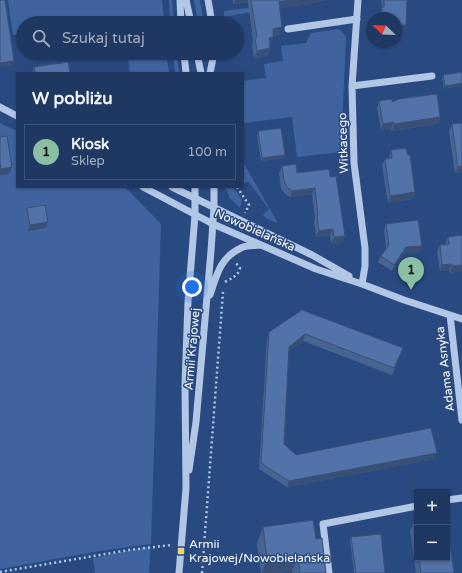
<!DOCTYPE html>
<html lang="pl">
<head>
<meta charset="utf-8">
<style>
	:root { --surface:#1f3861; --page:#273f67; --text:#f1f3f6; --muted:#a1acbd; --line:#3c5276; --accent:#8abfa5 }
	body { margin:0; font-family:"Varela Round",sans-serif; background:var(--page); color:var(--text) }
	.controls { position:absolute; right:12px; bottom:12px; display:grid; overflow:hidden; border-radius:0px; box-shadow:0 1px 3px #0004 }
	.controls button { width:36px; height:36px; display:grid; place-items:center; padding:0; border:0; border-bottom:1px solid var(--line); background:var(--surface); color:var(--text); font:20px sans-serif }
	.compass { position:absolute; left:366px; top:12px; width:36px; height:36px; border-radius:50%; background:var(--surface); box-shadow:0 1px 3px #0004; rotate:293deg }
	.you { position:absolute; left:192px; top:287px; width:14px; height:14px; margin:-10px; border:3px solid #fff; border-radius:50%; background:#1a73e8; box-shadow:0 0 0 6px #1a73e833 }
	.badge { display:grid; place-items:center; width:26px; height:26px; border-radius:50%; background:var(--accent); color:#111; font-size:13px; font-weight:700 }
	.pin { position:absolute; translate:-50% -33px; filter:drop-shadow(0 1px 2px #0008) }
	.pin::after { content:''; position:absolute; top:21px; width:14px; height:12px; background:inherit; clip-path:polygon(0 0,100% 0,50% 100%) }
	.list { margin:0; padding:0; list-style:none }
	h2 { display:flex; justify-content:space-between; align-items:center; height:52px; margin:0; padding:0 16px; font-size:17px }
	h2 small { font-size:13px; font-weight:400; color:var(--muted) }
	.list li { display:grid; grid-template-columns:26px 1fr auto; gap:12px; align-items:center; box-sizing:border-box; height:56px; margin:0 8px 8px; padding:0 8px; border:1px solid var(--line); border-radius:0px }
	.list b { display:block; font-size:15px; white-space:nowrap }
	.list p { margin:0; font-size:13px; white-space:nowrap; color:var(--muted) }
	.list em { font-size:13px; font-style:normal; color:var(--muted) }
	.icon { flex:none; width:22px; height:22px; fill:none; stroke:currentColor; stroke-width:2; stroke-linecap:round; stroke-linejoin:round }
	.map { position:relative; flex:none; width:462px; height:573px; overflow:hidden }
	.search { position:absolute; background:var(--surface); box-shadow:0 1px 3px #0004; left:16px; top:16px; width:228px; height:44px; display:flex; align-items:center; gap:10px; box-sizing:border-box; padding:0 14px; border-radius:22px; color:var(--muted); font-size:15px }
	.panel { position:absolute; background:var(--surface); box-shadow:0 1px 3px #0004; left:16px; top:72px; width:228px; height:116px; border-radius:0px }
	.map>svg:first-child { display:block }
	.green { fill:#3e639e }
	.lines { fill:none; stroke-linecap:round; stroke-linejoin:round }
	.path { stroke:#b2c6e6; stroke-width:2.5; stroke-dasharray:2 3; stroke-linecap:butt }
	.minor { stroke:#b2c6e6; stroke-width:7 }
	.wall { fill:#476391 }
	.shaded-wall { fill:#395076 }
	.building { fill:#5273a9; stroke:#395076 }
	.poi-dot { fill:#ecd379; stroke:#294a81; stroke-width:1.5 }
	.labels { text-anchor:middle; stroke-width:3; stroke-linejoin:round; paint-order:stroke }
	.street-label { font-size:12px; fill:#fff; stroke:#294a81 }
	.poi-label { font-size:12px; fill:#fff; stroke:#294a81; text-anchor:start }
</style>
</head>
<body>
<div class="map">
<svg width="462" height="573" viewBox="0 0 462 573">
	<rect width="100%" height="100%" fill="#294a81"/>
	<path class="green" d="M8,0H162L164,23H123L122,18L90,23H23V33L13,35Z
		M169,0H172L174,23H170Z
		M194,0H200L204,23H198Z
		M262,6L263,10L224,17V11Z
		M339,29L346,36L341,152L297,157L292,117L243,123V81L266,78L264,64L283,61L281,46L306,43L311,33Z
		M127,53H166L169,73H130Z
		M173,53H177L179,73H175Z
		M0,123L17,131V187H125L161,224L151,544L99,551L0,569Z
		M243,162L278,223L267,219L263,215L269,209L248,181L243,184Z
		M225,187H233L242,200L240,208L230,198Z
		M151,546L149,573H95L93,558Z"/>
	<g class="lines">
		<path class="path" d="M237,187L249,205L245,213
			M225,282C232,278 238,276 240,268L235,262
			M0,572L129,550L171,545
			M202,573L223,292"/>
		<path class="minor" d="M180,0L181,23
			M186,0L191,23
			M208,0L212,23
			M358,0L352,86L354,163L365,248V266L362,284
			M288,29L357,19
			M184,53L186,73
			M197,53L201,73
			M210,73L214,53
			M352,86L432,76
			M0,107L17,116
			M143,187L213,224L316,269L362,284L404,300L462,319
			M172,187L312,255L349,276
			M210,295C217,274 220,258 241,248C246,245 254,246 260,245
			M450,315L462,420
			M189,470L196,422L211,251L214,207V187
			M447,500L462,498
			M179,573L186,488L185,384L188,302L195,215V187
			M329,573L323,524L417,506"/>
	</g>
	<path class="wall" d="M233,0H326L308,4L280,8L282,27L280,34L273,36L271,44H270V48L268,56L254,58L252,45L253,41L248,2L233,4Z
		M381,0H407L406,25L404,32L396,18H380V14L382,8Z
		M34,67L70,73H32Z
		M462,72L444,89L442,78L443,75Z
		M379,101L392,102L440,117L438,124L392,131L391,129L381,130L377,108Z
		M452,124L462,172L455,173L449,131Z
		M258,131L284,158L261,161L257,135Z
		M391,150L415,192L413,199L388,203L382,165L385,159L389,158Z
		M282,166L297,173L330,177L345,236L343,243L331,244L330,235L316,237L314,222L315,218L312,194L290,197L285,194L281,188L279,173Z
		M27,208L46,228L28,231L25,215Z
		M386,224L420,252L404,253L392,271L378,262L381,256L386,248L384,230Z
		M448,237L462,271L450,273L449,270L440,271L437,251L440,245L445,244Z
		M302,310L403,348L392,375L303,341L288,352L284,444L296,455L434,459L287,487L259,469L267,339L269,332Z
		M417,521V558H447L454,573H416L410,531L414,522Z
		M263,527L316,539L326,573H292V571L276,573H261L257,543Z
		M351,537L385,573H354L350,541Z"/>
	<path class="shaded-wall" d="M235,0H248V2L233,4Z
		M290,0H326L308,4L276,9L279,2Z
		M396,25H406L404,32L396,31Z
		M282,27L280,34L271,36L273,29Z
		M273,37L271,44L266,45L269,38Z
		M270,48L268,56L254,58L257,51Z
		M60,53H89L58,57Z
		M14,61L13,65L0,67V63Z
		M462,83V86L444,89L445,86Z
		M440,117L438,124L392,131L394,124Z
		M394,122L391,129L381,130L383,124Z
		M285,155L284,158L261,161L262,158Z
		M462,166V172L455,173L458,167Z
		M12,167L9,174L0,175V171L1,169Z
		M315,188L312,194L290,197L292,191Z
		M415,192L413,199L388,203L390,196Z
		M48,222L46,228L28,231L30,225Z
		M333,229L330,235L316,237L319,231Z
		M345,236L343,243L331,244L334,237Z
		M422,246L420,252L404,253L392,271L394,265L406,247Z
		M452,264L449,270L440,271L442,265Z
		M462,265V271L450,273L452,266Z
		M305,334L303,341L286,354L289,347Z
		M437,453L434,459L287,487L289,481Z
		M298,555L292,571L276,573H262L267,559Z"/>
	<path class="building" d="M0,0H5L14,61L0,63Z
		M251,0H290L279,2L282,27L273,29V37L269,38L270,48L257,51L255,38H257Z
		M384,0H407L406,25H396V18H382V7H384Z
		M68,62L70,73H35L34,67Z
		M462,72V83L445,86L443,75Z
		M437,94L440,117L394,124V122L383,124L379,101L392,99V102L399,99Z
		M462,123V166L458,167L452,124Z
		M281,128L285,155L262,158L258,131Z
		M7,136L12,167L1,169L0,163V137Z
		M406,148L408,155H410L415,192L390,196L385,159L392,158L391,150Z
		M296,164L297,173L329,169L330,177L336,176L345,236L334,237L333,229L319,231L317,215H318L315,188L292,191L287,187L284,181L282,166Z
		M45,205L48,222L30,225L27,208Z
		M418,220L422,246L406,247L394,265L381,256L389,245L386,224Z
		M462,235V265L452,266V264L442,265L440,245L449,244L448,237Z
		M302,310L403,348L394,368L305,334L289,347L284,444L296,455L431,428L437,453L289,481L261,463L269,332Z
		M313,520L316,539L322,538L326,573H300L298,555L267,559L263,527Z
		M417,521V545L414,522Z
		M447,522L454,573H421L419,558H447Z
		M381,534L385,573H356L351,537Z"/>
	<rect class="poi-dot" x="177" y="547" width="8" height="8" rx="2"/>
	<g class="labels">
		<g class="street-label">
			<text transform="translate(343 143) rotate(-92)" y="4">Witkacego</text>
			<text transform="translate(255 230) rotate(24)" y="4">Nowobielańska</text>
			<text transform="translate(192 349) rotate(-85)" y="4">Armii Krajowej</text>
			<text transform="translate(445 369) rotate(-97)" y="4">Adama Asnyka</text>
		</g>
		<g class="poi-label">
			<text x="189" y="548">Armii<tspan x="189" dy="14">Krajowej/Nowobielańska</tspan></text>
		</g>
	</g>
</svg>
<div class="controls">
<button>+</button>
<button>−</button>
</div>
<svg class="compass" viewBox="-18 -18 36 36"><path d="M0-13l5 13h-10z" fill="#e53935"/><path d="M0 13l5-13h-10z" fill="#a1acbd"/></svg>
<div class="you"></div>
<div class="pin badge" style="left:411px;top:290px">1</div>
<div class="search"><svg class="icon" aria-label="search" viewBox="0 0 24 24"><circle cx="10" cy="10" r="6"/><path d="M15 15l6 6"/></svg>Szukaj tutaj</div>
<section class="panel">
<h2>W pobliżu<small></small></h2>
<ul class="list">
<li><span class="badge">1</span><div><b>Kiosk</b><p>Sklep</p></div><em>100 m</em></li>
</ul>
</section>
</div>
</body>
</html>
